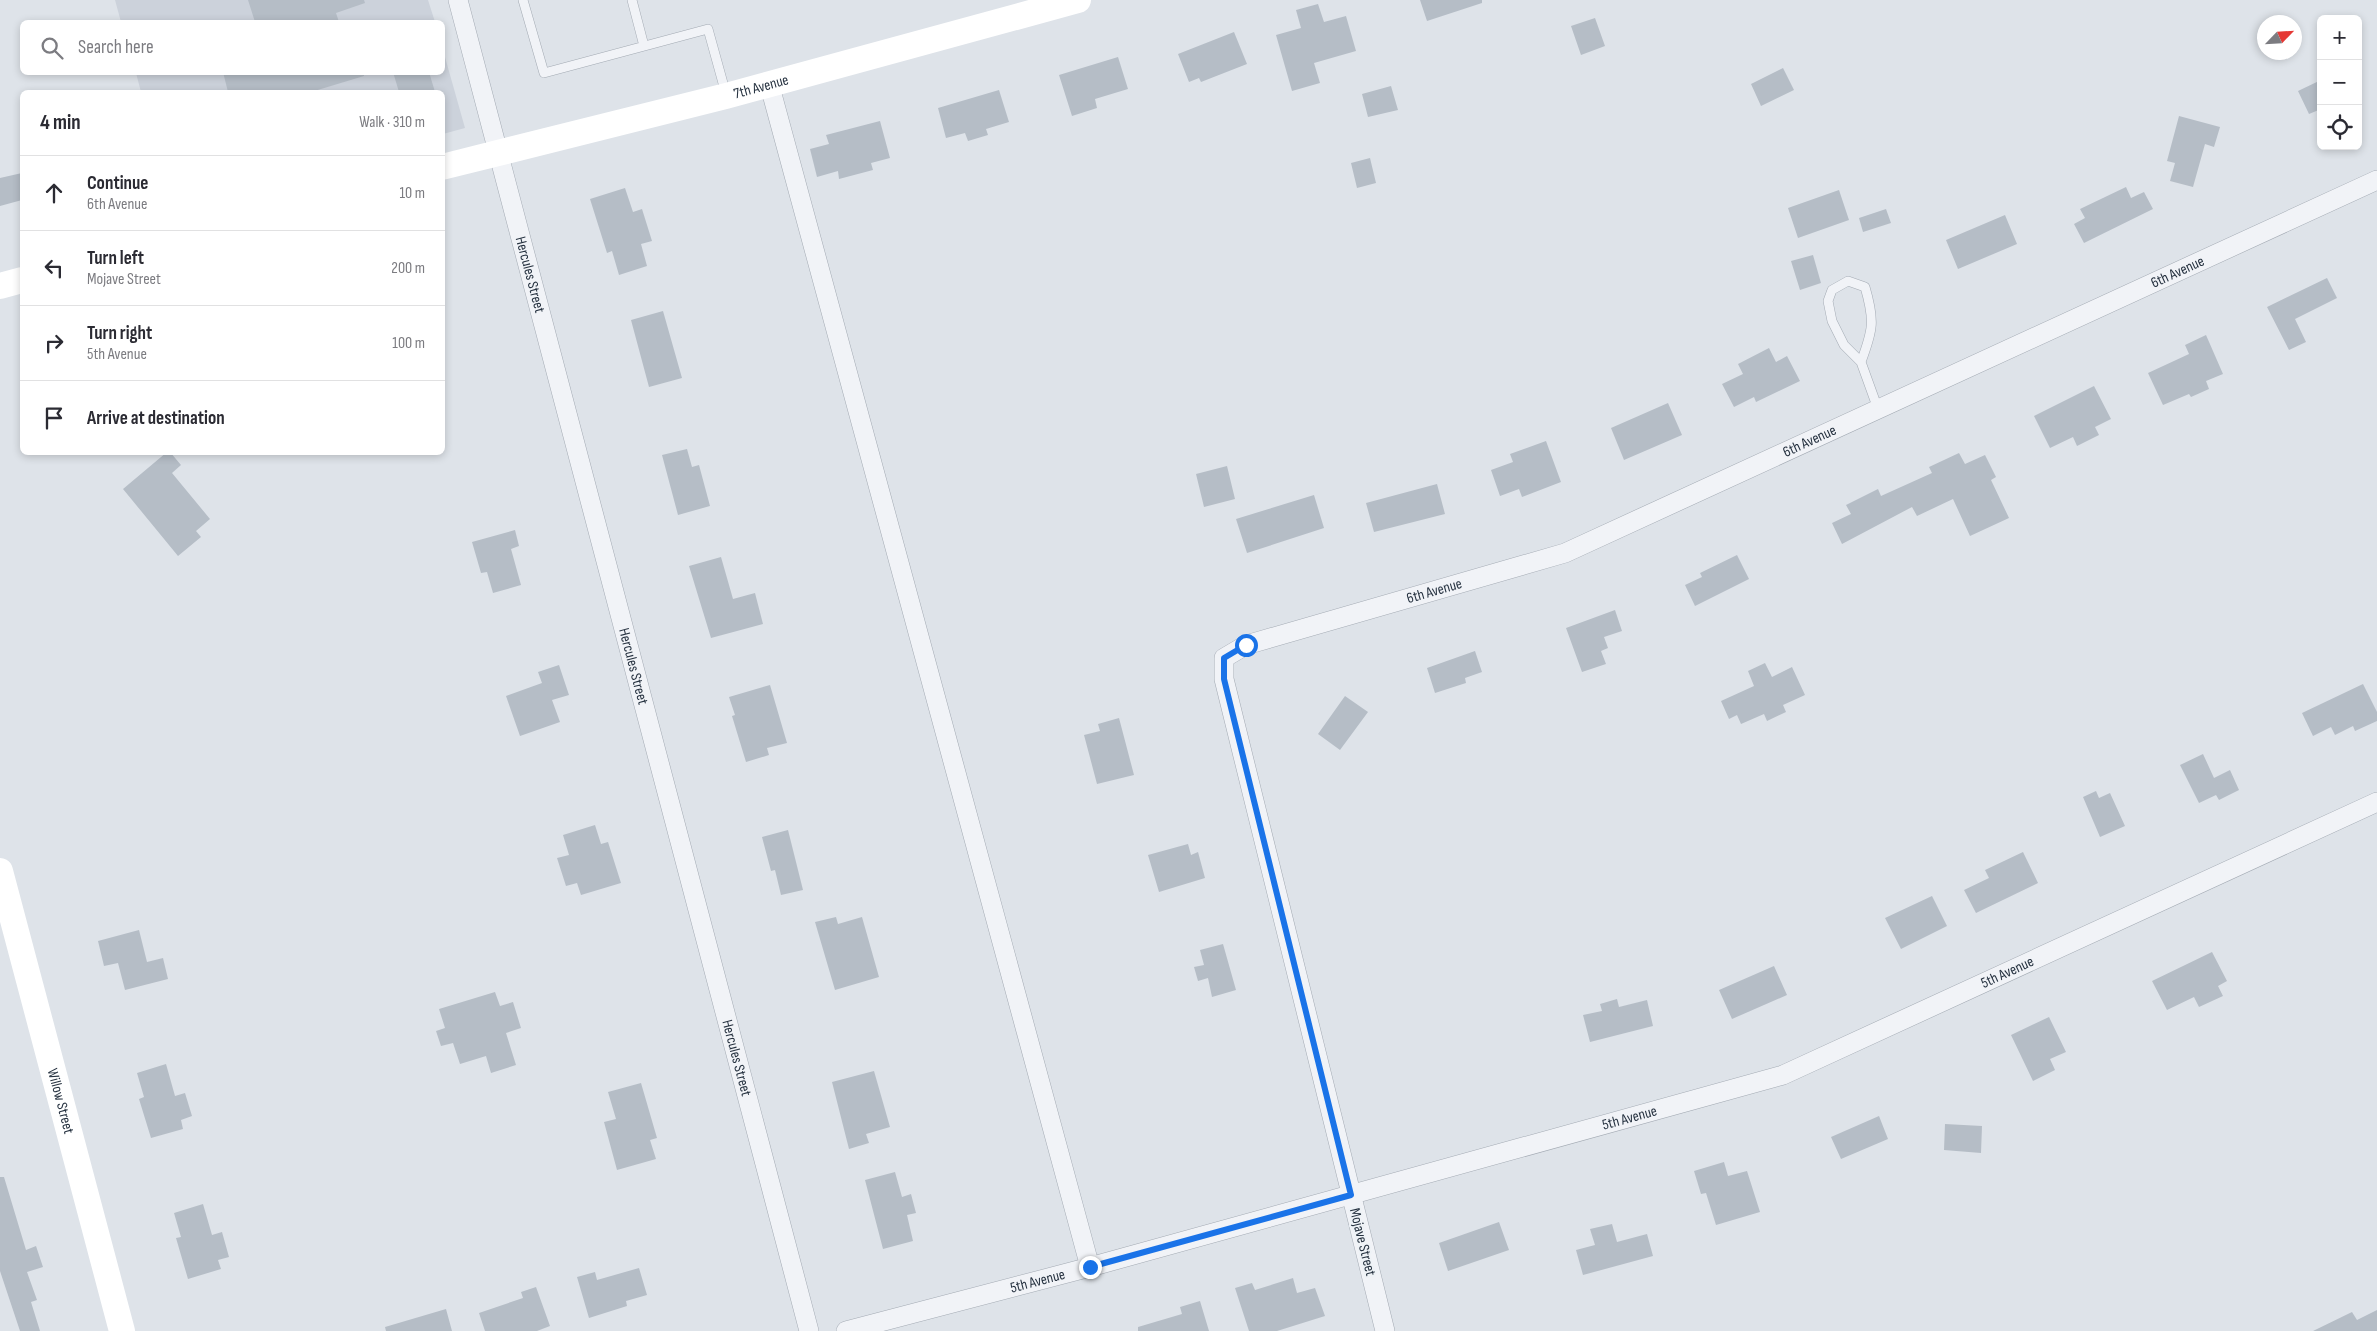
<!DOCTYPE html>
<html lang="en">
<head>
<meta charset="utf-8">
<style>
	:root { --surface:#fff; --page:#f2f2f3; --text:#2b2b33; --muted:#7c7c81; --line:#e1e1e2 }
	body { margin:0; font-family:"Sofia Sans Condensed",sans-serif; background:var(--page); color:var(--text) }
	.controls { position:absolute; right:15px; top:15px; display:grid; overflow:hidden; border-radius:8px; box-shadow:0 2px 8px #0003 }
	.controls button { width:45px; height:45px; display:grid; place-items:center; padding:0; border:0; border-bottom:1px solid var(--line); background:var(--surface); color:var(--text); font:25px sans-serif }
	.compass { position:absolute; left:2257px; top:15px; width:45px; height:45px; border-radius:50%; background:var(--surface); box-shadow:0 2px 8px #0003; rotate:65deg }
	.stop { position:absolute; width:15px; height:15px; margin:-11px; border:4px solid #1a73e8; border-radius:50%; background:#fff }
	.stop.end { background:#1a73e8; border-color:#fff; box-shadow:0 1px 5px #0008 }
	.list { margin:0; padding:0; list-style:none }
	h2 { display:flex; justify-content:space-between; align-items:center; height:65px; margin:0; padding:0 20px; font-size:21px }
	h2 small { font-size:16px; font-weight:400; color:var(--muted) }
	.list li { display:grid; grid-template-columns:32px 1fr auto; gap:15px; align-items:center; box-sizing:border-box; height:75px; padding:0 20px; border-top:1px solid var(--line) }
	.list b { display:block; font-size:19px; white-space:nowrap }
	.list p { margin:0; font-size:16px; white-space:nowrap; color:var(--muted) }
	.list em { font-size:16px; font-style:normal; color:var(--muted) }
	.icon { flex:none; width:28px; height:28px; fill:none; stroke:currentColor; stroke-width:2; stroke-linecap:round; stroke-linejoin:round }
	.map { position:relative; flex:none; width:2377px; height:1331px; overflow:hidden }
	.search { position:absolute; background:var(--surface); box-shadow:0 2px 8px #0003; left:20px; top:20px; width:425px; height:55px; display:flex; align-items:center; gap:12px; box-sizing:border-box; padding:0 18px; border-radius:8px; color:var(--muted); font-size:19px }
	.panel { position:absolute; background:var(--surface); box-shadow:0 2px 8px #0003; left:20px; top:90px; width:425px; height:365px; border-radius:8px }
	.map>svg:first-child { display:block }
	.built { fill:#ccd2db }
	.building { fill:#b5bdc6 }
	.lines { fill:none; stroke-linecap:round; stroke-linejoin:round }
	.lane-casing { stroke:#a3aab3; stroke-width:10 }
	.street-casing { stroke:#a3aab3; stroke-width:20 }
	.lane { stroke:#f1f3f7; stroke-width:9 }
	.street { stroke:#f1f3f7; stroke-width:19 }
	.secondary { stroke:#fff; stroke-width:26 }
	.route { stroke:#1a73e8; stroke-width:6 }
	.labels { text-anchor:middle; stroke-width:4; stroke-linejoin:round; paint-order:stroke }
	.street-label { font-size:15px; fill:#263240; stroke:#eef2f6 }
</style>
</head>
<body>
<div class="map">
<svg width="2377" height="1331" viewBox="0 0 2377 1331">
	<rect width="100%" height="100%" fill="#dee3e9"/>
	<path class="built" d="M115,0H428L435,22H121Z
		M443,50L465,128L443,134L442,92H141L136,73L442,72Z"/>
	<path class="building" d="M248,0H364L365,3L336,13L339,22H255Z
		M1420,0H1482V3L1427,21Z
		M1318,4L1324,22L1346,16L1356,51L1314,63L1320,83L1292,91L1276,35L1301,28L1296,10Z
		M1595,18L1605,46L1581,55L1571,26Z
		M1234,32L1247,64L1201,82L1199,78L1189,82L1178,54Z
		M1118,57L1128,89L1095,99L1097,108L1072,116L1059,75Z
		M1783,68L1794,90L1761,106L1751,84Z
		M223,72H364V76L311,92H228Z
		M393,72H429L435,92H399Z
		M2321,80V109L2309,114L2298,91Z
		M1391,86L1398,110L1368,117L1362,94Z
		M999,90L1009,122L986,129L988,135L968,141L965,133L946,138L938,108Z
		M2179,116L2220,127L2214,147L2205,144L2193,187L2170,181L2175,163L2167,161Z
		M880,121L890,158L871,163L873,170L839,179L838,171L817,177L810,149L829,144L826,135Z
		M1370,158L1376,183L1357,188L1351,163Z
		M22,173V200L0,206V178Z
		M2126,187L2131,198L2144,192L2153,209L2084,243L2074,224L2085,218L2080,209Z
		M625,188L633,212L642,209L652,241L641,244L647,266L619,275L612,251L607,253L590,199Z
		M1839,190L1849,220L1798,238L1788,208Z
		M1886,209L1891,223L1863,232L1859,218Z
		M2005,215L2017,244L1958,269L1946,240Z
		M1813,255L1821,283L1800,290L1791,261Z
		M2327,278L2337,298L2295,319L2306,342L2289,350L2267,307Z
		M663,311L682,378L649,387L631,320Z
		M2206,335L2223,374L2206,381L2209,389L2191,397L2189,394L2163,405L2148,373L2189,354L2185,345Z
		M1769,348L1776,362L1787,356L1800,381L1756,402L1754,397L1734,407L1722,384L1743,374L1738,364Z
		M2094,386L2111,419L2095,427L2099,435L2077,446L2073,437L2050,448L2034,416Z
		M1668,403L1682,435L1624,460L1611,428Z
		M1546,441L1561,482L1522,497L1519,489L1500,496L1491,470L1513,462L1510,454Z
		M687,449L692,467L699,465L710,506L678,515L662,455Z
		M167,452H170L181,465L172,473L210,519L196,531L201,537L178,556L123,489Z
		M1959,453L1965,464L1985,455L1996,477L1991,480L2009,518L1970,536L1953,499L1917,516L1912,507L1842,544L1832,523L1851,514L1846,505L1878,489L1881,496L1932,473L1929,467Z
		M1227,466L1235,499L1204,507L1196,474Z
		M1437,484L1445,514L1374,532L1366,503Z
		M1314,495L1324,528L1247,553L1236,519Z
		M515,530L519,546L511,549L521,585L493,593L487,572L481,573L472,542Z
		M1737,555L1749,579L1695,606L1685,585L1702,577L1700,573Z
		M721,557L733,599L755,593L763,624L711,638L689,566Z
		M1615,610L1622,631L1604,637L1608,648L1601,651L1606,664L1582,672L1566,628Z
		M1475,651L1482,672L1465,678L1466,683L1435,693L1427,668Z
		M1765,663L1772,677L1792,667L1805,695L1783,705L1786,712L1767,721L1764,714L1741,724L1737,715L1729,719L1721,701L1754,686L1748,671Z
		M559,665L569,695L552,700L560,722L520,736L506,696L542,683L538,672Z
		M2363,684L2377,712V721L2355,731L2353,726L2335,735L2331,727L2313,736L2302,713Z
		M770,685L787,743L767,748L769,755L746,762L732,716L735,715L729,697Z
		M1345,696L1368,712L1340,750L1318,734Z
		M1119,718L1134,775L1097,784L1084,735L1100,731L1098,724Z
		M2203,754L2214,778L2230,770L2239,790L2219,800L2216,795L2199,803L2180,765Z
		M2096,791L2099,798L2110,793L2125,826L2100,837L2083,797Z
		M595,825L601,844L608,842L621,883L581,895L577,883L566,886L557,858L569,855L563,835Z
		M788,830L803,890L781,895L775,870L771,871L762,837Z
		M1188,844L1191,855L1198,852L1205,878L1159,892L1148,855Z
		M2023,852L2038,883L1976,913L1964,890L1989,878L1985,870Z
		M1932,896L1947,926L1901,949L1885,918Z
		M836,917L838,924L862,917L879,977L835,990L815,922Z
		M139,930L147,962L163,958L168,979L125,990L118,963L104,966L98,941Z
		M1223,944L1236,990L1212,997L1208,978L1198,981L1194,967L1204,965L1200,950Z
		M2212,952L2227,981L2218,986L2223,996L2199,1007L2194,997L2167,1010L2152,981Z
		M1774,966L1787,995L1732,1019L1719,990Z
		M495,992L500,1006L513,1002L521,1028L506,1033L516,1065L491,1073L486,1056L460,1064L453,1043L441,1046L436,1031L445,1028L439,1009Z
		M1617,999L1619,1007L1647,1000L1653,1026L1590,1042L1583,1015L1602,1011L1600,1004Z
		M2049,1017L2066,1052L2050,1059L2055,1070L2033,1081L2011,1035Z
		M166,1064L175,1096L185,1093L192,1116L181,1120L183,1129L151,1138L139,1099L144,1097L137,1073Z
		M874,1071L890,1127L866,1134L869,1143L849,1149L832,1082Z
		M641,1083L657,1138L650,1140L656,1159L617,1170L604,1122L616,1119L608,1092Z
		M1879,1116L1888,1139L1841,1159L1831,1137Z
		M1945,1124L1982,1126L1981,1153L1944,1150Z
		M1724,1162L1728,1176L1747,1171L1760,1212L1716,1225L1706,1193L1701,1194L1694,1171Z
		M895,1172L902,1197L911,1194L916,1213L907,1215L913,1241L883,1249L865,1180Z
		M0,1177H4L26,1250L36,1246L43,1267L27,1272L37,1300L31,1302L40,1331H20L0,1271Z
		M203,1204L212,1235L222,1232L229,1257L218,1260L221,1269L188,1279L176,1238L181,1237L174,1213Z
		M1499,1222L1509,1250L1448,1271L1439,1243Z
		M1612,1224L1617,1242L1647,1234L1653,1256L1583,1275L1576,1250L1595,1245L1590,1229Z
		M639,1268L647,1295L626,1301L627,1306L589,1318L577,1277L595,1272L597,1280Z
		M1293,1278L1297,1293L1315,1288L1325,1316L1277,1331H1249L1235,1288L1252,1283L1255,1290Z
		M536,1287L550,1326L537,1331H485L479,1313L523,1298L521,1292Z
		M1200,1301L1209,1331H1138V1327L1182,1314L1180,1307Z
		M446,1309L452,1331H386L385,1327Z
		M2377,1310V1331H2313L2352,1312L2357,1320Z"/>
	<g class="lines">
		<defs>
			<path id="lane" d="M523,0L544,73L708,29L726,94
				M632,0L644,46
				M1861,362L1844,345L1832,321L1828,301L1832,290L1848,281L1865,287C1875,321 1873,330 1861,362L1878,409"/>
			<g id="street">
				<path id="s1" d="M458,0L809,1331"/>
				<path d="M769,83L1090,1267"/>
				<path id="s2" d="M846,1331L1090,1267L1783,1075L2377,802"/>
				<path id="s3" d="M1385,1331L1224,679V658L1246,645L1565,553L2377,180"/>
			</g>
		</defs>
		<use href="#lane" class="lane-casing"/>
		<use href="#street" class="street-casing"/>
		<use href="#lane" class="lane"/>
		<use href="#street" class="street"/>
		<g class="secondary">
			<path id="s4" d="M442,167L726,96L1078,0"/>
			<path d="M0,286L22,280"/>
			<path id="s5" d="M0,871L122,1331"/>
		</g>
	</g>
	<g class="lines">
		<path class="route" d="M1090,1267L1351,1195L1224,679V658L1246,645"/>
	</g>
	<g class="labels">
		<g class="street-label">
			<text dy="5" stroke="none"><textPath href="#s4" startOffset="329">7th Avenue</textPath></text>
			<text dy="5" stroke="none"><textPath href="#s3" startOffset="1724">6th Avenue</textPath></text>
			<text dy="5" stroke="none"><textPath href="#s1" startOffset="284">Hercules Street</textPath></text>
			<text dy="5" stroke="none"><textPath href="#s3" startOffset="1319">6th Avenue</textPath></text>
			<text dy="5" stroke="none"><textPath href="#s3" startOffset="914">6th Avenue</textPath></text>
			<text dy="5" stroke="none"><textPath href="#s1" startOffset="689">Hercules Street</textPath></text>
			<text dy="5" stroke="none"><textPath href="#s2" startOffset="1218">5th Avenue</textPath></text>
			<text dy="5" stroke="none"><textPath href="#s1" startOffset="1094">Hercules Street</textPath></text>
			<text dy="5" stroke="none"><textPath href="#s5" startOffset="238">Willow Street</textPath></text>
			<text dy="5" stroke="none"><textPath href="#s2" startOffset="812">5th Avenue</textPath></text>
			<text transform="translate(1363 1242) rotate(76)" y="5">Mojave Street</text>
			<text dy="5" stroke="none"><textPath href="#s2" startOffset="198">5th Avenue</textPath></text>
		</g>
	</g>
</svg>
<div class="controls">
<button>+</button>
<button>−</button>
<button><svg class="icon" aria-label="locate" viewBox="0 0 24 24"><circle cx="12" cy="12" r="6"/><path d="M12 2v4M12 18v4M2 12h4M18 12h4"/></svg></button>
</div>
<svg class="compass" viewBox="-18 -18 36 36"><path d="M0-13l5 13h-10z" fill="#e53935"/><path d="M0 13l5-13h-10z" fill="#7c7c81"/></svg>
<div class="stop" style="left:1246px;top:645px"></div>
<div class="stop end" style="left:1090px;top:1267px"></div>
<div class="search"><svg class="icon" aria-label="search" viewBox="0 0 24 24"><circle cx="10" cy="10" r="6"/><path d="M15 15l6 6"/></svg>Search here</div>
<section class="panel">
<h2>4 min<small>Walk · 310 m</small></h2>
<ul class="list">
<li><svg class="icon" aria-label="ahead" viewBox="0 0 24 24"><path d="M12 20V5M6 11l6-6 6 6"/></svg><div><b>Continue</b><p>6th Avenue</p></div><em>10 m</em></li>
<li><svg class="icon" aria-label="left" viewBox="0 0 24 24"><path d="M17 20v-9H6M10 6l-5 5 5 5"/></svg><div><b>Turn left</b><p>Mojave Street</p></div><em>200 m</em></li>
<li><svg class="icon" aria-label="right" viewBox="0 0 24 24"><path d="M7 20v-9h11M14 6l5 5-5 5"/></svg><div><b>Turn right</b><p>5th Avenue</p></div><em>100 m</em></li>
<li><svg class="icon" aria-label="arrive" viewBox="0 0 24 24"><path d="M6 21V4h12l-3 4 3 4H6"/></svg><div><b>Arrive at destination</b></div></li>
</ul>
</section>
</div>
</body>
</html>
